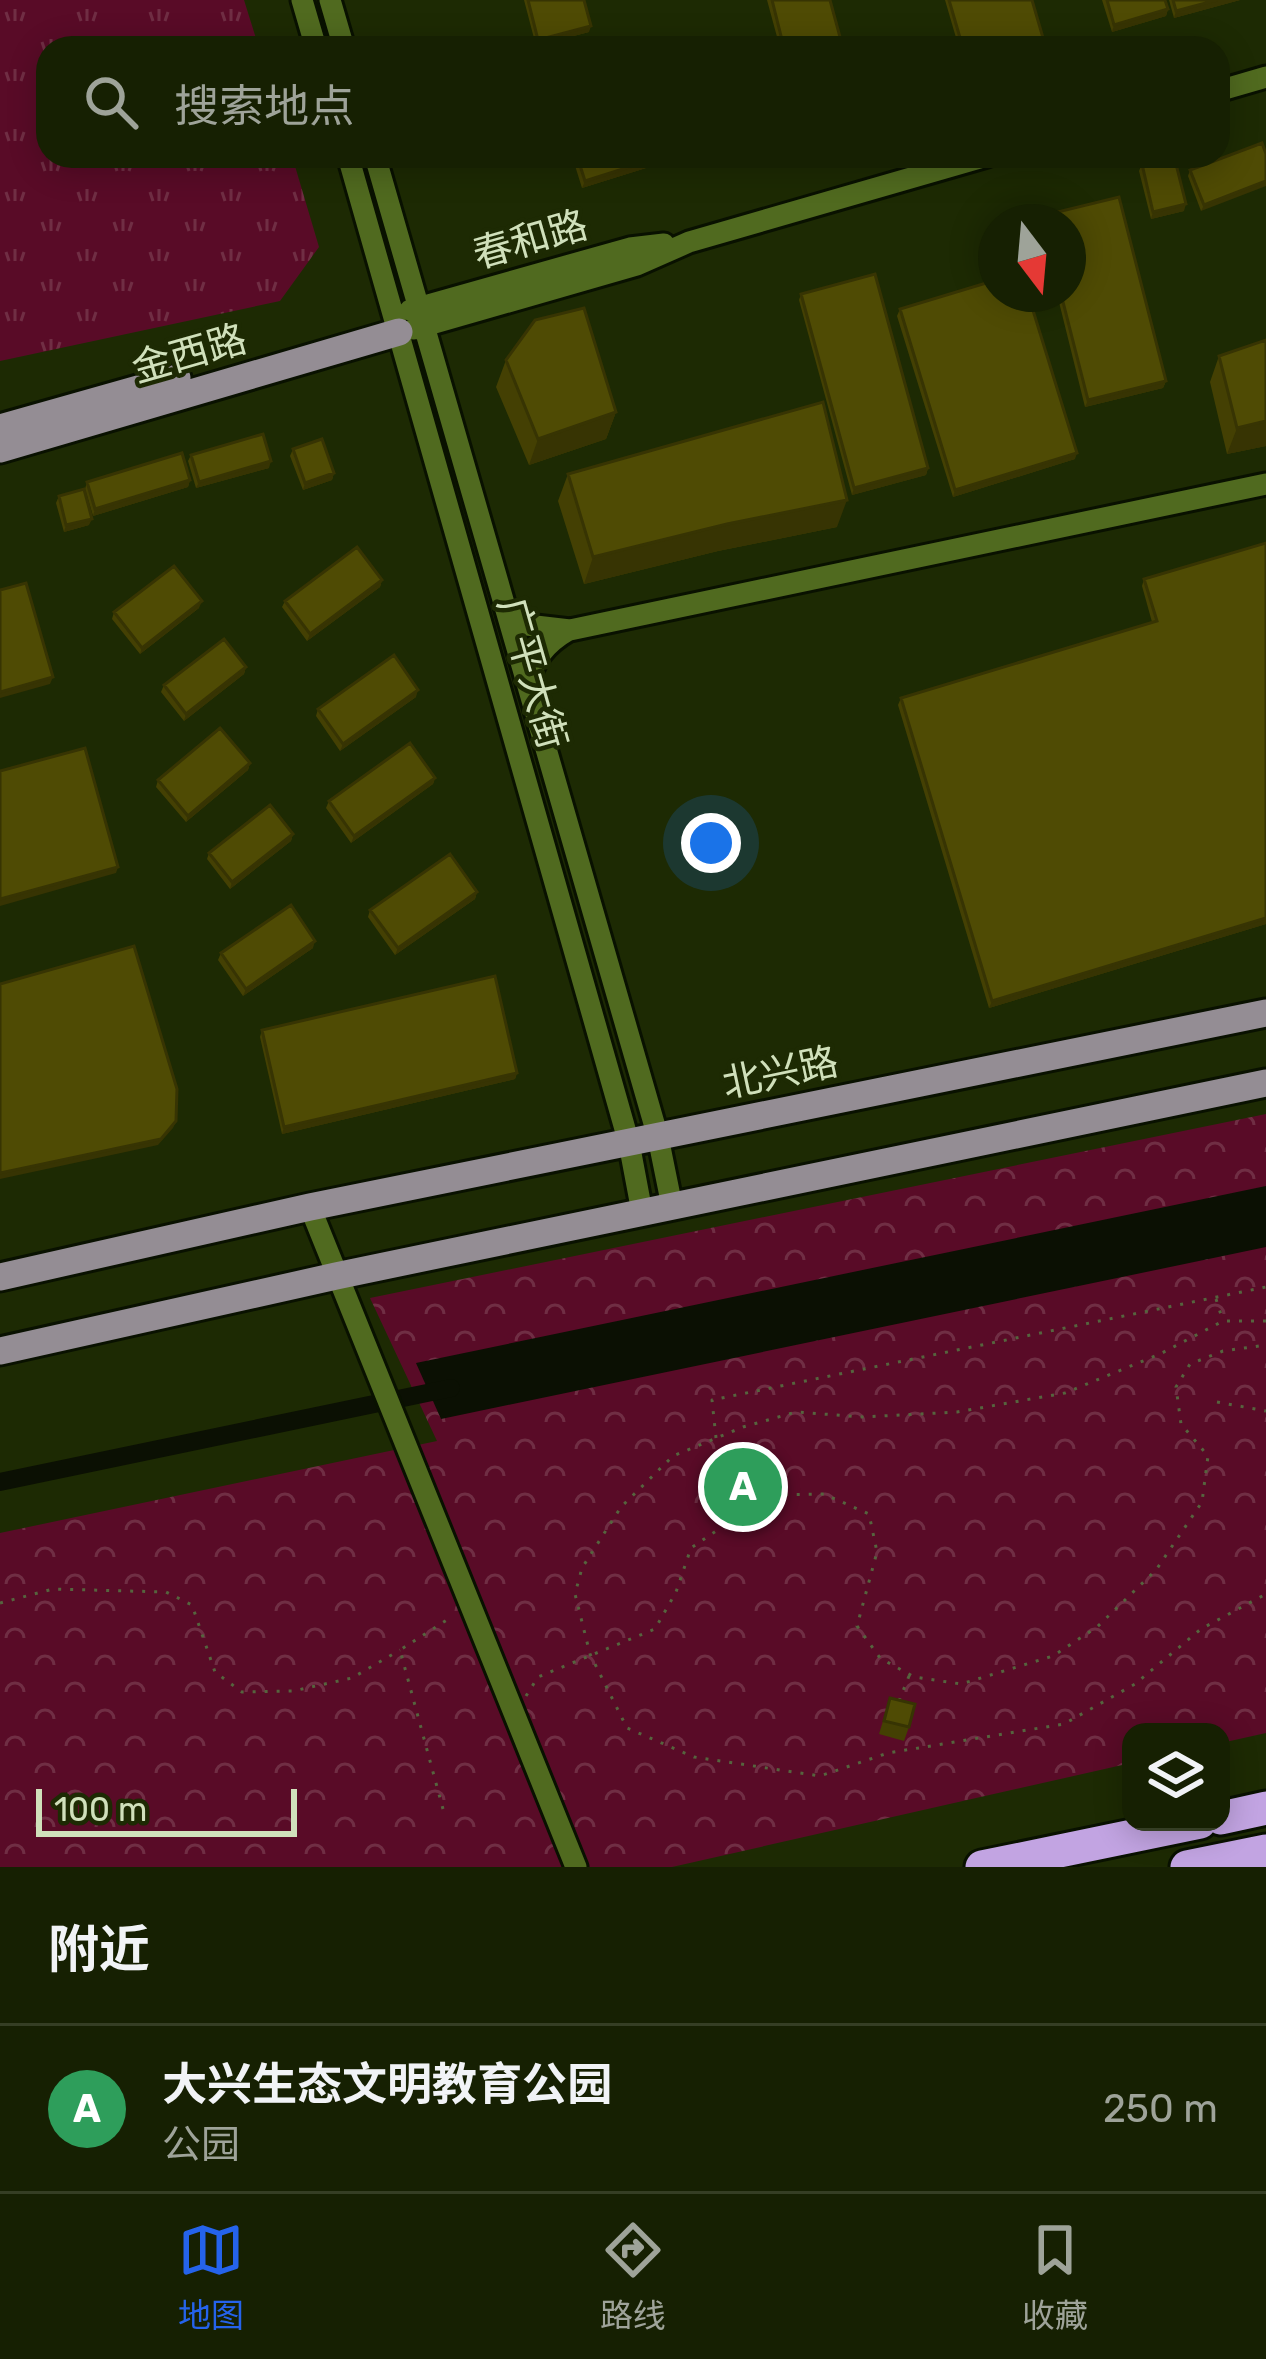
<!DOCTYPE html>
<html lang="zh">
<head>
<meta charset="utf-8">
<style>
	:root { --surface:#162002; --page:#232d11; --text:#f1f3f6; --muted:#9ea399; --line:#353e24; --accent:#2563eb }
	body { margin:0; font-family:Rubik,"Noto Sans SC",sans-serif; background:var(--page); color:var(--text) }
	.controls { position:absolute; right:36px; bottom:36px; display:grid; overflow:hidden; border-radius:24px; box-shadow:0 6px 30px #0003 }
	.controls button { width:108px; height:108px; display:grid; place-items:center; padding:0; border:0; border-bottom:3px solid var(--line); background:var(--surface); color:var(--text); font:60px sans-serif }
	.compass { position:absolute; left:978px; top:204px; width:108px; height:108px; border-radius:50%; background:var(--surface); box-shadow:0 6px 30px #0003; rotate:164deg }
	.scale { position:absolute; left:36px; bottom:30px; width:261px; box-sizing:border-box; padding-left:12px; border:6px solid #d0e0bb; border-top:0; font-size:33px; line-height:42px; white-space:nowrap; color:#d0e0bb; -webkit-text-stroke:9px #1d2a03; paint-order:stroke }
	.you { position:absolute; left:711px; top:843px; width:42px; height:42px; margin:-30px; border:9px solid #fff; border-radius:50%; background:#1a73e8; box-shadow:0 0 0 18px #1a73e833 }
	.badge { display:grid; place-items:center; width:78px; height:78px; border-radius:50%; background:var(--accent); color:#fff; font-size:39px; font-weight:700 }
	.pin { position:absolute; translate:-50% -50%; border:6px solid #fff; box-shadow:0 3px 12px #0006 }
	.list { margin:0; padding:0; list-style:none }
	h2 { display:flex; justify-content:space-between; align-items:center; height:156px; margin:0; padding:0 48px; font-size:51px }
	h2 small { font-size:39px; font-weight:400; color:var(--muted) }
	.list li { display:grid; grid-template-columns:78px 1fr auto; gap:36px; align-items:center; box-sizing:border-box; height:168px; padding:0 48px; border-top:3px solid var(--line) }
	.list b { display:block; font-size:45px; white-space:nowrap }
	.list p { margin:0; font-size:39px; white-space:nowrap; color:var(--muted) }
	.list em { font-size:39px; font-style:normal; color:var(--muted) }
	.icon { flex:none; width:66px; height:66px; fill:none; stroke:currentColor; stroke-width:2; stroke-linecap:round; stroke-linejoin:round }
	.map { position:relative; flex:none; width:1266px; height:1867px; overflow:hidden }
	.search { position:absolute; background:var(--surface); box-shadow:0 6px 30px #0003; left:36px; right:36px; top:36px; height:132px; display:flex; align-items:center; gap:30px; box-sizing:border-box; padding:0 42px; border-radius:36px; color:var(--muted); font-size:45px }
	.sheet { height:324px; background:var(--surface) }
	nav { display:flex; justify-content:space-around; align-items:center; box-sizing:border-box; height:168px; border-top:3px solid var(--line); background:var(--surface); font-size:33px; color:var(--muted) }
	nav a { display:grid; justify-items:center; gap:6px }
	nav .on { color:var(--accent) }
	.map>svg:first-child { display:block }
	.grass { fill:url(#grass-tufts) }
	.park { fill:url(#park-crowns) }
	.water { fill:#0b1003 }
	.lines { fill:none; stroke-linecap:round; stroke-linejoin:round }
	.canal { stroke:#0b1003; stroke-width:18 }
	.minor-casing { stroke:#091100; stroke-width:27 }
	.major-casing { stroke:#091100; stroke-width:33 }
	.highway-casing { stroke:#091100; stroke-width:39 }
	.path { stroke:#56643e; stroke-width:3; stroke-dasharray:3 9; stroke-linecap:butt }
	.minor { stroke:#506a1f; stroke-width:21 }
	.major { stroke:#948d94; stroke-width:27 }
	.highway { stroke:#c2a4e2; stroke-width:33 }
	.wall { fill:#444003 }
	.shaded-wall { fill:#373403 }
	.building { fill:#4f4b04; stroke:#373403; stroke-width:3 }
	.labels { text-anchor:middle; stroke-width:9; stroke-linejoin:round; paint-order:stroke }
	.street-label { font-size:39px; fill:#d0e0bb; stroke:#1d2a03 }
</style>
</head>
<body>
<div class="map">
<svg width="1266" height="1867" viewBox="0 0 1266 1867">
	<defs>
		<pattern id="grass-tufts" width="24" height="20" patternUnits="userSpaceOnUse" patternTransform="scale(3)"><rect width="24" height="20" fill="#590b27"/><path d="M3 7l-1-3M5 7V3M7 7l1-3M15 17l-1-3M17 17v-4M19 17l1-3" fill="none" stroke="#702e44"/></pattern>
		<pattern id="park-crowns" width="20" height="18" patternUnits="userSpaceOnUse" patternTransform="scale(3)"><rect width="20" height="18" fill="#590b27"/><path d="M2 6a3 3 0 1 1 6 0M12 15a3 3 0 1 1 6 0" fill="none" stroke="#702e44"/></pattern>
	</defs>
	<rect width="100%" height="100%" fill="#1d2a03"/>
	<path class="grass" d="M0,0H244L259,48H48V156H292L319,247L280,301L0,361Z"/>
	<path class="park" d="M1266,1114V1733L1221,1743V1732H1131V1763L672,1867H0V1533L437,1441L370,1298Z"/>
	<path class="water" d="M1266,1186V1247L441,1419L416,1363Z"/>
	<g class="lines">
		<path class="canal" d="M0,1482L451,1388"/>
		<defs>
			<path id="minor" d="M302,0L316,48
				M330,0L344,48
				M1218,91L1266,77
				M348,156L629,1143L642,1212
				M375,156L658,1137L672,1206
				M410,310L630,248L664,244
				M414,329L637,265L689,242L987,156
				M508,609L527,625L570,630L1266,484
				M530,684C531,659 548,642 569,630
				M310,1207L576,1867"/>
			<path id="major" d="M0,428L177,378
				M0,449L399,332
				M0,1277L310,1207L1266,1013
				M0,1351L336,1276L1266,1083"/>
			<path id="highway" d="M1221,1818L1266,1808
				M982,1867L1200,1822
				M1187,1867L1266,1851"/>
		</defs>
		<use href="#minor" class="minor-casing"/>
		<use href="#major" class="major-casing"/>
		<use href="#highway" class="highway-casing"/>
		<path class="path" d="M1216,1299L1222,1318
			M1266,1321H1223L1160,1354L1065,1393L957,1412L863,1417L796,1412L743,1427L673,1456L621,1507L582,1568L575,1594L590,1654L627,1728L694,1757L820,1776L888,1753L1064,1724L1135,1684L1201,1629L1266,1594
			M1217,1402L1266,1411
			M716,1438L712,1400L1266,1287
			M0,1603L53,1589L166,1592L192,1605L215,1672L242,1692L293,1691L352,1678L400,1650
			M526,1696L538,1677L655,1629L676,1592L691,1548L769,1495L824,1494L869,1514L877,1552L857,1626L880,1658L914,1677L961,1684L1053,1656L1097,1627L1156,1570L1202,1502L1208,1456L1181,1424L1176,1387L1190,1364L1223,1351L1266,1345
			M899,1701L909,1676
			M443,1809L400,1650L453,1616"/>
		<use href="#minor" class="minor"/>
		<use href="#major" class="major"/>
		<use href="#highway" class="highway"/>
	</g>
	<path class="wall" d="M524,0H584L589,32L536,46Z
		M767,0H830L843,48H780Z
		M945,0H1032L1046,48H959Z
		M1102,0H1165L1168,9L1166,16L1112,32Z
		M1169,0H1240L1174,18Z
		M1266,154L1201,211L1188,176L1190,170Z
		M572,156H664L662,163L582,188Z
		M1142,164L1184,211L1151,219L1139,171Z
		M1119,197L1166,381L1163,388L1085,407L1057,294H1068V222H1039L1041,216Z
		M801,294L928,468L926,475L852,495L799,300Z
		M900,309L1075,459L953,497L897,316Z
		M1219,356L1266,446L1227,454L1210,382Z
		M506,360L616,412L606,439L529,465L496,387Z
		M293,449L334,473L332,480L303,490L290,456Z
		M191,455L269,468L196,488L188,461Z
		M568,474L837,527L718,551L584,584L558,501Z
		M190,480L188,487L93,516L85,489L87,482Z
		M59,496L89,525L64,532L56,503Z
		M1266,543V924L989,1008L898,705L901,698L1152,622L1142,586L1144,579Z
		M382,580L380,587L307,641L282,607L285,601Z
		M199,608L140,654L112,619L114,612Z
		M246,667L244,674L184,721L161,692L164,685Z
		M416,697L340,751L316,716L318,709Z
		M250,763L248,770L186,822L156,787L158,780Z
		M435,778L433,784L351,843L326,808L329,801Z
		M293,834L291,841L230,889L207,859L209,853Z
		M477,892L475,899L395,955L368,917L370,910Z
		M313,948L243,996L218,960L221,953Z
		M262,1030L517,1073L515,1079L282,1134L260,1037Z
		M890,1698L909,1727L904,1741L879,1734Z"/>
	<path class="shaded-wall" d="M1217,0H1240L1174,18L1176,11Z
		M1168,9L1166,16L1112,32L1114,25Z
		M591,26L589,32L536,46L538,40Z
		M664,156L662,163L582,188L585,181Z
		M1266,181V186L1201,211L1204,205Z
		M1186,204L1184,211L1151,219L1153,212Z
		M1166,381L1163,388L1085,407L1088,400Z
		M616,412L606,439L529,465L538,439Z
		M1266,421V446L1227,454L1237,428Z
		M1077,453L1075,459L953,497L955,490Z
		M271,461L269,468L196,488L199,482Z
		M928,468L926,475L852,495L854,488Z
		M334,473L332,480L303,490L305,483Z
		M190,480L188,487L93,516L95,509Z
		M847,500L837,527L718,551L584,584L593,557L727,524Z
		M92,519L89,525L64,532L66,525Z
		M382,580L380,587L307,641L310,634Z
		M202,601L199,608L140,654L142,648Z
		M246,667L244,674L184,721L186,714Z
		M53,677L50,684L0,698V692Z
		M418,690L416,697L340,751L343,744Z
		M250,763L248,770L186,822L188,816Z
		M435,778L433,784L351,843L354,836Z
		M293,834L291,841L230,889L232,882Z
		M118,867L116,873L0,906V899Z
		M477,892L475,899L395,955L398,948Z
		M1266,918V924L989,1008L992,1001Z
		M315,941L313,948L243,996L246,989Z
		M517,1073L515,1079L282,1134L284,1127Z
		M176,1121L173,1128L158,1145L0,1179V1173Z"/>
	<path class="building" d="M528,0H584L591,26L538,40Z
		M772,0H830L843,48H784Z
		M949,0H1032L1046,48H963Z
		M1107,0H1165L1168,9L1114,25Z
		M1173,0H1217L1176,11Z
		M1262,143L1266,154V181L1204,205L1190,170Z
		M577,156H664L585,181Z
		M1174,156L1186,204L1153,212L1142,164Z
		M1119,197L1166,381L1088,400L1061,294H1068V222H1043L1041,216Z
		M875,274L928,468L854,488L801,294Z
		M996,280V294H1028L1077,453L955,490L900,309Z
		M584,308L616,412L538,439L506,360L535,320Z
		M1266,340V421L1237,428L1219,356Z
		M823,402L847,500L727,524L593,557L568,474Z
		M263,434L271,461L199,482L191,455Z
		M322,439L334,473L305,483L293,449Z
		M182,453L190,480L95,509L87,482Z
		M84,489L92,519L66,525L59,496Z
		M1266,543V918L992,1001L901,698L1157,621L1144,579Z
		M357,547L382,580L310,634L285,601Z
		M174,566L202,601L142,648L114,612Z
		M26,583L53,677L0,692V590Z
		M224,639L246,667L186,714L164,685Z
		M394,655L418,690L343,744L318,709Z
		M220,728L250,763L188,816L158,780Z
		M410,743L435,778L354,836L329,801Z
		M85,748L118,867L0,899V771Z
		M270,805L293,834L232,882L209,853Z
		M450,854L477,892L398,948L370,910Z
		M291,905L315,941L246,989L221,953Z
		M134,946L177,1089L176,1121L161,1139L0,1173V984Z
		M495,976L517,1073L284,1127L262,1030Z
		M890,1698L915,1704L909,1727L884,1721Z"/>
	<g class="labels">
		<g class="street-label">
			<text transform="translate(530 239) rotate(-16)" y="14">春和路</text>
			<text transform="translate(189 353) rotate(-16)" y="14">金西路</text>
			<text transform="translate(533 673) rotate(74)" y="14">广平大街</text>
			<text transform="translate(780 1072) rotate(-12)" y="14">北兴路</text>
		</g>
	</g>
</svg>
<div class="controls">
<button><svg class="icon" aria-label="layers" viewBox="0 0 24 24"><path d="M12 4l9 5-9 5-9-5zM3 14l9 5 9-5"/></svg></button>
</div>
<svg class="compass" viewBox="-18 -18 36 36"><path d="M0-13l5 13h-10z" fill="#e53935"/><path d="M0 13l5-13h-10z" fill="#9ea399"/></svg>
<div class="scale">100 m</div>
<div class="you"></div>
<div class="pin badge" style="left:743px;top:1487px;background:#2e9e5b">A</div>
<div class="search"><svg class="icon" aria-label="search" viewBox="0 0 24 24"><circle cx="10" cy="10" r="6"/><path d="M15 15l6 6"/></svg>搜索地点</div>
</div>
<section class="sheet">
<h2>附近<small></small></h2>
<ul class="list">
<li><span class="badge" style="background:#2e9e5b">A</span><div><b>大兴生态文明教育公园</b><p>公园</p></div><em>250 m</em></li>
</ul>
</section>
<nav>
<a class="on"><svg class="icon" aria-label="map" viewBox="0 0 24 24"><path d="M3 6l6-2 6 2 6-2v14l-6 2-6-2-6 2zM9 4v14M15 6v14"/></svg>地图</a>
<a><svg class="icon" aria-label="directions" viewBox="0 0 24 24"><path d="M12 3l9 9-9 9-9-9zM9 14v-3h6M13 9l2 2-2 2"/></svg>路线</a>
<a><svg class="icon" aria-label="saved" viewBox="0 0 24 24"><path d="M7 4h10v16l-5-4-5 4z"/></svg>收藏</a>
</nav>
</body>
</html>
